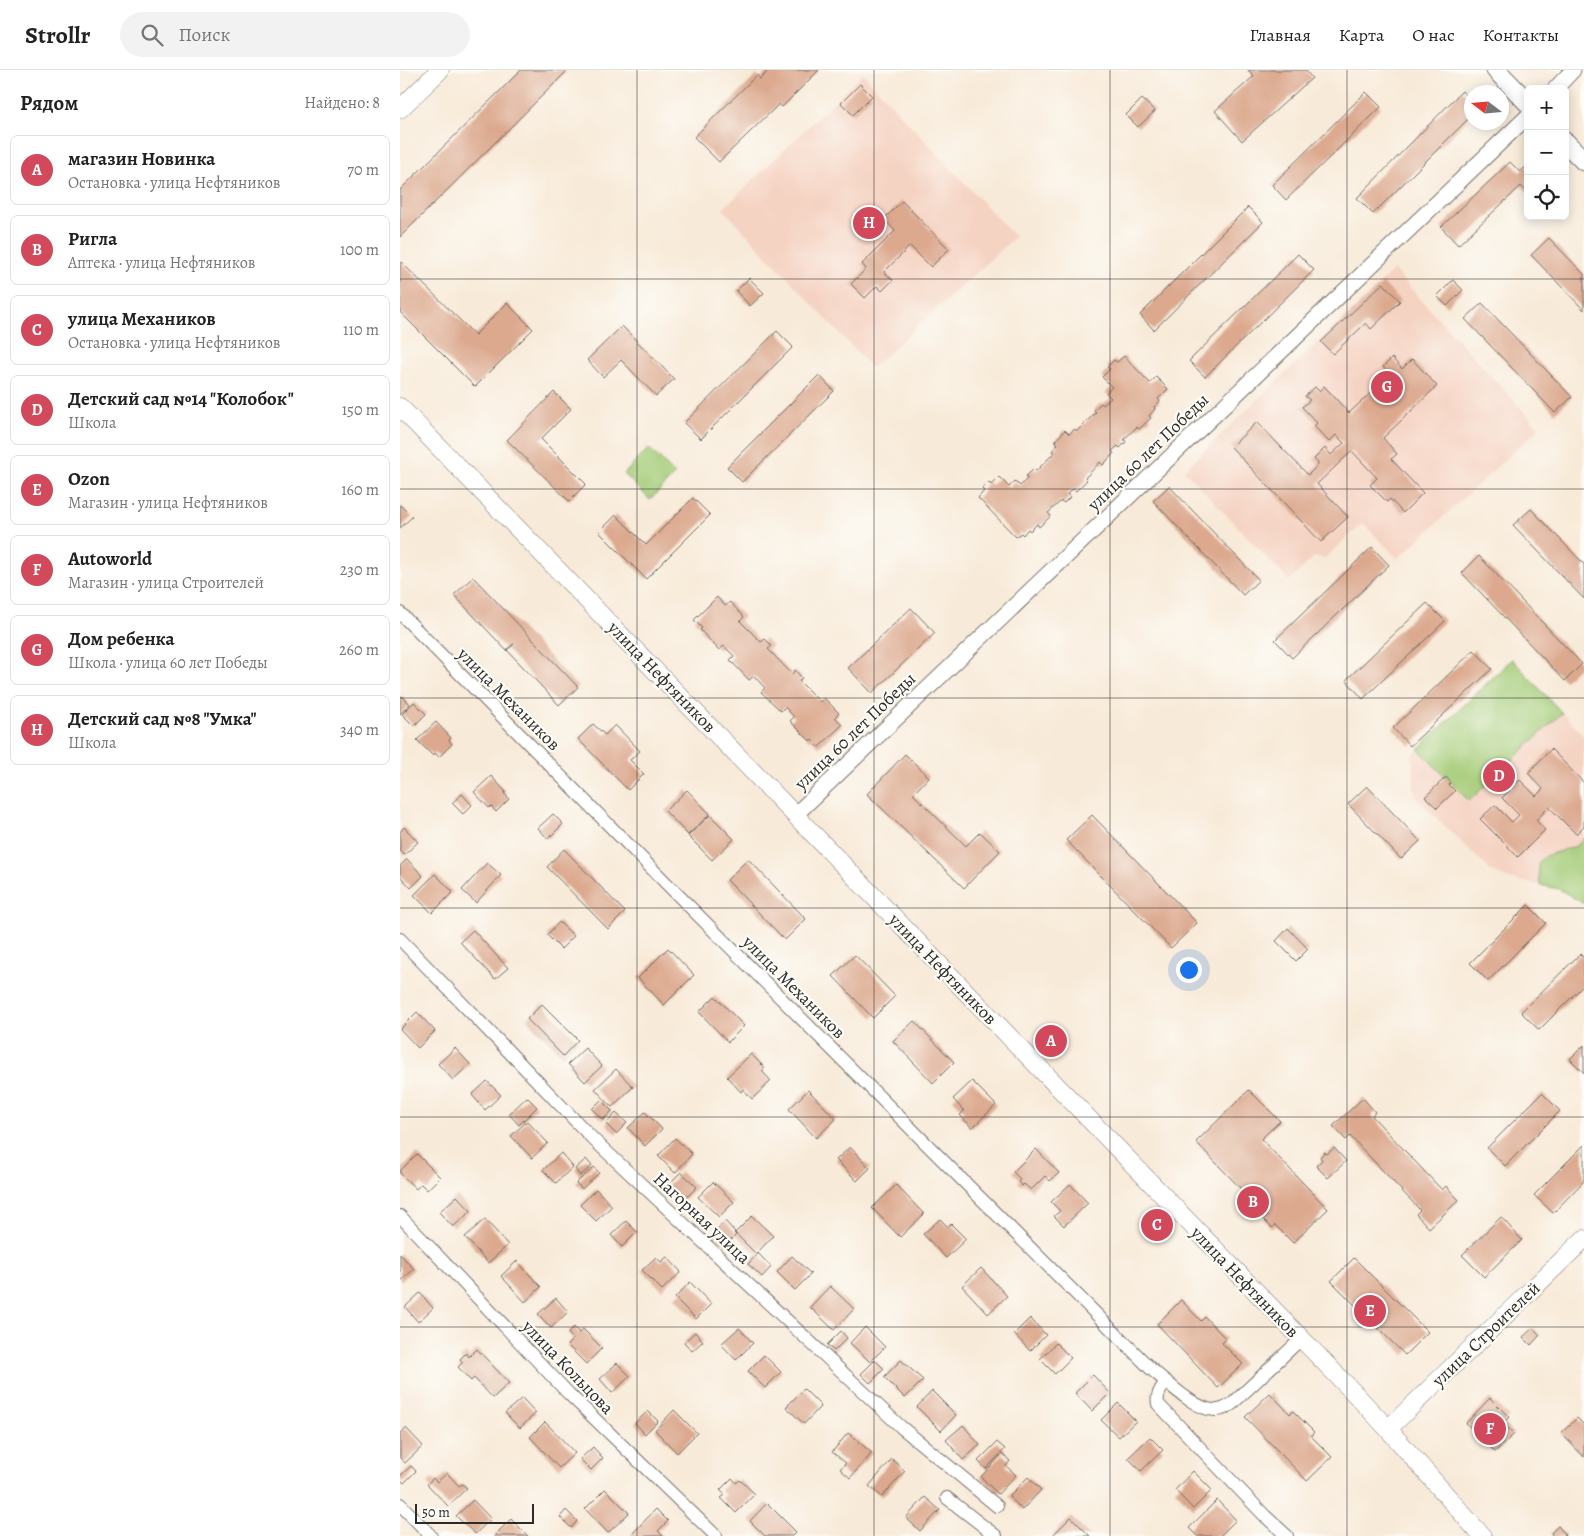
<!DOCTYPE html>
<html lang="ru">
<head>
<meta charset="utf-8">
<style>
	:root { --surface:#fff; --page:#f2f2f2; --text:#222; --muted:#767676; --line:#e0e0e0; --accent:#d1495b }
	body { margin:0; font-family:Alegreya,serif; background:var(--page); color:var(--text) }
	.controls { position:absolute; right:15px; top:15px; display:grid; overflow:hidden; border-radius:8px; box-shadow:0 2px 12px #0003 }
	.controls button { width:45px; height:45px; display:grid; place-items:center; padding:0; border:0; border-bottom:1px solid var(--line); background:var(--surface); color:var(--text); font:25px sans-serif }
	.compass { position:absolute; left:1064px; top:15px; width:45px; height:45px; border-radius:50%; background:var(--surface); box-shadow:0 2px 12px #0003; rotate:286deg }
	.scale { position:absolute; left:15px; bottom:12px; width:119px; box-sizing:border-box; padding-left:5px; border:2px solid #2b2b2b; border-top:0; font-size:14px; line-height:18px; white-space:nowrap; color:#2b2b2b; -webkit-text-stroke:4px #fdfcf7; paint-order:stroke }
	.you { position:absolute; left:788px; top:899px; width:18px; height:18px; margin:-12px; border:4px solid #fff; border-radius:50%; background:#1a73e8; box-shadow:0 0 0 8px #1a73e833 }
	.badge { display:grid; place-items:center; width:32px; height:32px; border-radius:50%; background:var(--accent); color:#fff; font-size:16px; font-weight:700 }
	.pin { position:absolute; translate:-50% -50%; border:2px solid #fff; box-shadow:0 1px 5px #0006 }
	.list { margin:0; padding:0; list-style:none }
	h2 { display:flex; justify-content:space-between; align-items:center; height:65px; margin:0; padding:0 20px; font-size:21px }
	h2 small { font-size:16px; font-weight:400; color:var(--muted) }
	.list li { display:grid; grid-template-columns:32px 1fr auto; gap:15px; align-items:center; box-sizing:border-box; height:70px; margin:0 10px 10px; padding:0 10px; border:1px solid var(--line); border-radius:8px }
	.list b { display:block; font-size:19px; white-space:nowrap }
	.list p { margin:0; font-size:16px; white-space:nowrap; color:var(--muted) }
	.list em { font-size:16px; font-style:normal; color:var(--muted) }
	.icon { flex:none; width:28px; height:28px; fill:none; stroke:currentColor; stroke-width:2; stroke-linecap:round; stroke-linejoin:round }
	.map { position:relative; flex:none; width:1184px; height:1466px; overflow:hidden }
	header { display:flex; align-items:center; gap:30px; box-sizing:border-box; height:70px; padding:0 25px; background:var(--surface); border-bottom:1px solid var(--line) }
	header strong { font-size:24px }
	nav { display:flex; gap:28px; margin-inline-start:auto; font-size:18px }
	.search { width:350px; height:45px; background:var(--page); display:flex; align-items:center; gap:12px; box-sizing:border-box; padding:0 18px; border-radius:28px; color:var(--muted); font-size:19px }
	main { display:flex }
	aside { flex:1; background:var(--surface) }
	.map>svg:first-child { display:block }
	.built { fill:#f5d3c2 }
	.green { fill:#a2ca75; stroke:#667a50 }
	.building { fill:#dca98e }
	.lines { fill:none; stroke-linecap:round; stroke-linejoin:round }
	.minor-casing { stroke:#736e68; stroke-width:14 }
	.tertiary-casing { stroke:#736e68; stroke-width:17 }
	.secondary-casing { stroke:#736e68; stroke-width:19 }
	.primary-casing { stroke:#736e68; stroke-width:21 }
	.minor { stroke:#fff; stroke-width:12 }
	.tertiary { stroke:#fff; stroke-width:15 }
	.secondary { stroke:#fff; stroke-width:18 }
	.primary { stroke:#fff; stroke-width:19 }
	.grid { fill:none; stroke:#2b2b2b; stroke-width:1; stroke-opacity:0.55 }
	.labels { text-anchor:middle; stroke-width:4.5; stroke-linejoin:round; paint-order:stroke }
	.street-label { font-size:18px; fill:#2b2b2b; stroke:#fdfcf7 }
</style>
</head>
<body>
<header>
<strong>Strollr</strong>
<div class="search"><svg class="icon" aria-label="search" viewBox="0 0 24 24"><circle cx="10" cy="10" r="6"/><path d="M15 15l6 6"/></svg>Поиск</div>
<nav><a>Главная</a><a>Карта</a><a>О нас</a><a>Контакты</a></nav>
</header>
<main>
<aside>
<h2>Рядом<small>Найдено: 8</small></h2>
<ul class="list">
<li><span class="badge">A</span><div><b>магазин Новинка</b><p>Остановка · улица Нефтяников</p></div><em>70 m</em></li>
<li><span class="badge">B</span><div><b>Ригла</b><p>Аптека · улица Нефтяников</p></div><em>100 m</em></li>
<li><span class="badge">C</span><div><b>улица Механиков</b><p>Остановка · улица Нефтяников</p></div><em>110 m</em></li>
<li><span class="badge">D</span><div><b>Детский сад №14 &quot;Колобок&quot;</b><p>Школа</p></div><em>150 m</em></li>
<li><span class="badge">E</span><div><b>Ozon</b><p>Магазин · улица Нефтяников</p></div><em>160 m</em></li>
<li><span class="badge">F</span><div><b>Autoworld</b><p>Магазин · улица Строителей</p></div><em>230 m</em></li>
<li><span class="badge">G</span><div><b>Дом ребенка</b><p>Школа · улица 60 лет Победы</p></div><em>260 m</em></li>
<li><span class="badge">H</span><div><b>Детский сад №8 &quot;Умка&quot;</b><p>Школа</p></div><em>340 m</em></li>
</ul>
</aside>
<div class="map">
<svg width="1184" height="1466" viewBox="0 0 1184 1466">
	<rect width="100%" height="100%" fill="#fdfcf7"/>
	<filter id="ink" filterUnits="userSpaceOnUse"><feTurbulence type="fractalNoise" baseFrequency=".02" numOctaves="2"/><feDisplacementMap in="SourceGraphic" scale="10" xChannelSelector="R" yChannelSelector="G"/><feConvolveMatrix kernelMatrix="1 2 1 2 8 2 1 2 1" color-interpolation-filters="sRGB"/></filter>
	<filter id="wash" filterUnits="userSpaceOnUse"><feTurbulence type="fractalNoise" baseFrequency=".0096" numOctaves="4" result="noise"/><feDisplacementMap in="SourceGraphic" scale="20" xChannelSelector="R" yChannelSelector="G"/><feGaussianBlur stdDeviation="1.12" result="paint"/><feColorMatrix in="noise" values="0 0 0 0 0 0 0 0 0 0 0 0 0 0 0 0 0 1.4 0 .05"/><feComposite in="paint" operator="in"/></filter>
	<g filter="url(#wash)">
		<rect width="100%" height="100%" fill="#f8ead8"/>
		<path class="built" d="M463,4L615,167L472,298L323,139Z
			M994,200L1139,358L998,489L963,453L925,488L914,487L889,511L784,400Z
			M1112,589L1184,666V834L1159,819L1109,809L1091,801L1015,727L1012,686Z"/>
		<path class="green" d="M249,378L275,404L250,430L224,404Z
			M1112,589L1162,643L1069,731L1018,679Z
			M1184,768V834L1159,819L1140,815L1138,793L1145,786L1176,776Z"/>
		<g id="blocks">
			<path class="building" d="M121,0H168L0,167V120Z
				M369,0H419L382,37L379,34L319,92L294,67L357,5L360,9Z
				M848,0H905L912,8L842,71L815,41L854,6Z
				M460,14L472,26L453,45L441,33Z
				M1062,21L1072,31V45L973,144L957,128Z
				M966,22L981,37L886,130L872,115Z
				M742,29L755,41L738,57L726,45Z
				M1110,92L1120,102L1128,95V123L1121,116L1058,175L1041,157Z
				M502,131L549,179L531,197L510,176L484,202L493,210L482,221L477,216L465,228L451,214L466,199L462,194L495,161L484,149Z
				M848,137L863,152L754,260L740,245Z
				M1149,168L1184,204V240L1131,185Z
				M898,184L914,200L805,307L789,291Z
				M0,191L75,265L107,233L133,259L75,317L0,242Z
				M349,208L364,223L350,236L336,221Z
				M1053,210L1063,220L1047,236L1037,226Z
				M983,213L1000,231L971,259L966,253L933,284L921,272Z
				M1082,233L1172,327L1155,343L1065,249Z
				M222,256L274,309L256,326L221,290L203,307L187,290Z
				M377,261L393,277L301,369L284,353Z
				M724,286L750,313L756,307L768,319L758,329L760,331L754,337L755,339L749,346L751,348L739,359L737,357L724,369L726,372L720,378L718,376L712,381L714,383L703,395L700,392L685,408L687,410L676,421L673,419L667,424L670,427L664,433L661,431L648,443L651,446L639,457L637,454L630,461L628,459L623,465L621,463L616,467L578,428L584,421L582,419L589,412L591,415L599,407L609,417L615,411L620,416L628,408L626,406L634,399L636,401L654,383L652,381L658,374L655,371L665,360L669,364L675,359L677,361L696,342L694,340L701,333L703,335L711,328L706,323L712,317L702,307L710,299L707,297L714,290L717,292Z
				M992,288L1002,299L1012,289L1037,316L983,368L997,384L991,389L1023,423L1003,443L990,429L987,432L970,415L977,408L952,381L917,414L948,447L921,472L831,377L857,352L908,405L919,394L914,389L925,378L931,385L944,373L936,365L929,372L914,356L917,353L902,337L910,330L905,326L915,317L919,321L924,316L949,343L990,305L983,297Z
				M419,305L434,321L342,412L327,397Z
				M154,322L171,339L141,369L186,414L169,431L107,370Z
				M769,416L859,510L843,525L753,431Z
				M293,428L310,445L246,509L199,462L216,445L246,475Z
				M0,435L12,447L0,458Z
				M1131,439L1184,494V529L1113,455Z
				M972,477L989,495L892,588L875,570Z
				M1079,486L1182,594L1165,611L1062,503Z
				M73,507L178,617L159,635L107,580L114,574L106,580L54,525Z
				M317,527L325,536L330,532L344,547L340,551L361,572L365,569L372,576L368,579L392,604L395,600L402,608L399,611L420,632L424,628L439,643L435,647L442,655L419,677L411,669L410,671L390,651L394,647L385,637L381,641L361,622L365,618L354,606L349,610L330,590L334,586L324,576L319,580L300,560L302,558L294,550Z
				M1027,533L1045,551L963,629L946,610Z
				M511,538L535,563L472,623L448,598Z
				M1074,580L1092,599L1010,676L993,658Z
				M2,626L10,634L0,644V628Z
				M14,632L26,644L14,656L2,644Z
				M36,652L51,668L49,670L52,674L39,687L35,683L33,686L17,670Z
				M193,654L205,665L215,655L240,681L230,690L244,704L228,720L178,669Z
				M1151,679L1184,713V756L1176,764L1149,737L1136,750L1145,760L1118,787L1080,749L1095,735L1112,752L1119,745L1102,728L1120,710L1136,726L1143,719L1128,703Z
				M505,684L529,707L513,724L566,776L580,762L600,781L564,818L467,724Z
				M91,706L106,722L104,723L109,729L96,742L91,736L89,738L74,722Z
				M1046,707L1051,713L1049,715L1055,721L1037,738L1025,727Z
				M967,716L1020,771L1001,789L948,734Z
				M287,720L310,744L288,765L265,741Z
				M62,724L72,735L63,744L52,733Z
				M153,744L163,754L148,769L138,758Z
				M310,745L334,769L312,790L288,766Z
				M692,745L797,853L771,878L666,770Z
				M4,757L18,772L4,785L0,780V762Z
				M164,779L225,842L208,859L147,797Z
				M7,789L23,806L11,818L0,806V796Z
				M348,789L406,849L385,870L327,810Z
				M87,793L101,805L76,833L62,820Z
				M35,804L53,822L32,843L14,825Z
				M1128,835L1146,853L1088,911L1070,893Z
				M159,852L174,866L161,879L147,865Z
				M888,858L908,879L896,891L876,871Z
				M73,860L108,898L95,909L60,872Z
				M268,878L294,905L264,935L238,908Z
				M1180,884L1184,888V915L1139,960L1121,942Z
				M455,885L495,926L473,948L433,906Z
				M315,926L344,956L328,972L299,942Z
				M142,934L178,970L163,986L127,949Z
				M17,942L35,961L18,978L0,959Z
				M514,951L554,992L533,1013L493,971Z
				M1184,975V1003L1170,989Z
				M55,978L70,994L53,1010L38,994Z
				M185,978L202,996L185,1012L168,994Z
				M351,984L365,998L362,1001L371,1011L352,1029L343,1019L341,1022L327,1007Z
				M216,999L233,1017L212,1037L195,1019Z
				M87,1011L101,1025L85,1040L72,1025Z
				M572,1011L596,1035L572,1058L560,1045L564,1041L553,1029Z
				M408,1020L436,1049L416,1068L389,1039Z
				M849,1020L880,1051L861,1069L928,1139L893,1173L875,1155L872,1158L863,1149L867,1146L796,1072Z
				M1142,1023L1160,1041L1105,1096L1087,1078Z
				M127,1027L137,1037L119,1055L109,1044Z
				M963,1028L975,1042L972,1046L1042,1120L1046,1116L1059,1130L1029,1158L1016,1144L1020,1140L950,1066L946,1070L933,1056Z
				M201,1030L212,1041L203,1050L192,1039Z
				M245,1042L262,1059L245,1076L228,1058Z
				M216,1043L227,1053L216,1064L206,1054Z
				M127,1051L148,1073L132,1088L111,1066Z
				M275,1068L292,1084L275,1103L258,1086Z
				M1184,1075V1111L1153,1143L1134,1125Z
				M450,1077L470,1098L457,1111L436,1090Z
				M934,1078L946,1091L928,1108L916,1096L922,1090L920,1087L925,1082L927,1084Z
				M636,1079L659,1103L650,1111L645,1106L631,1120L624,1114L622,1116L618,1112L620,1109L613,1102Z
				M161,1083L173,1097L156,1113L143,1100Z
				M17,1084L40,1107L27,1120L21,1114L16,1119L0,1103V1101Z
				M186,1089L192,1096L180,1106L175,1099Z
				M194,1097L199,1103L182,1119L176,1113Z
				M281,1102L297,1117L282,1132L266,1117Z
				M313,1112L334,1132L319,1147L298,1127Z
				M670,1114L688,1133L664,1156L654,1146L660,1141L651,1132Z
				M496,1115L524,1144L500,1167L472,1138Z
				M196,1119L212,1136L196,1151L180,1135Z
				M57,1126L71,1141L53,1157L39,1142Z
				M352,1146L373,1166L356,1184L335,1163Z
				M1101,1147L1122,1170L1084,1207L1062,1185Z
				M85,1149L108,1175L88,1193L65,1167Z
				M540,1149L548,1157L551,1154L566,1169L546,1188L523,1164Z
				M226,1151L237,1162L222,1177L211,1165Z
				M325,1151L335,1162L334,1163L336,1165L326,1175L314,1163Z
				M358,1183L371,1197L362,1207L348,1194Z
				M0,1184L14,1199L0,1212Z
				M392,1186L411,1204L395,1220L377,1202Z
				M256,1187L261,1192L267,1187L281,1202L262,1220L242,1200Z
				M954,1188L1028,1262L1005,1285L931,1211Z
				M117,1191L141,1217L125,1232L101,1206Z
				M581,1198L607,1226L588,1244L562,1216Z
				M290,1212L311,1234L296,1249L275,1228Z
				M430,1216L454,1239L434,1260L410,1237Z
				M20,1223L33,1238L18,1252L5,1237Z
				M156,1228L168,1242L151,1258L138,1244Z
				M781,1230L801,1251L805,1247L826,1269L822,1273L843,1294L818,1318L757,1254Z
				M630,1248L646,1265L630,1281L614,1264Z
				M174,1257L179,1263L183,1259L202,1278L186,1294L167,1275L173,1269L168,1263Z
				M465,1257L485,1277L470,1292L450,1273Z
				M339,1258L353,1273L336,1290L321,1274Z
				M1133,1258L1140,1265L1131,1275L1123,1267Z
				M441,1261L447,1268L434,1281L427,1275Z
				M295,1262L303,1271L292,1281L284,1272Z
				M656,1273L671,1288L655,1304L640,1289Z
				M77,1279L109,1313L93,1328L74,1308L71,1311L58,1297L63,1292L60,1289L66,1283L69,1287Z
				M364,1285L381,1302L365,1318L348,1301Z
				M475,1290L484,1299L470,1313L461,1304Z
				M501,1290L523,1310L505,1328L484,1307Z
				M217,1293L230,1306L212,1323L200,1309Z
				M693,1305L710,1323L692,1341L675,1323Z
				M404,1319L421,1336L404,1354L386,1337Z
				M532,1321L556,1345L541,1361L517,1337Z
				M870,1323L890,1344L893,1341L914,1362L911,1366L932,1387L907,1411L845,1347Z
				M122,1328L136,1343L120,1358L105,1343Z
				M1090,1328L1109,1347L1103,1353L1114,1364L1095,1382L1066,1353Z
				M718,1333L736,1351L719,1367L701,1350Z
				M274,1340L297,1363L277,1383L255,1360Z
				M248,1341L258,1351L245,1364L235,1353Z
				M1177,1348L1184,1355V1387L1161,1363Z
				M145,1352L175,1383L159,1398L130,1367Z
				M563,1355L580,1375L563,1390L546,1370Z
				M6,1358L23,1376L5,1393L0,1388V1363Z
				M448,1363L472,1383L450,1408L440,1399L446,1393L432,1382Z
				M750,1367L763,1380L741,1401L728,1388Z
				M597,1372L605,1379L586,1399L578,1391Z
				M193,1377L203,1388L191,1400L180,1389Z
				M602,1384L610,1391L606,1396L616,1405L598,1424L581,1407Z
				M492,1389L505,1401L482,1427L469,1416Z
				M11,1396L16,1401L4,1413L0,1409V1406Z
				M793,1401L812,1420L793,1439L775,1420Z
				M47,1403L59,1416L62,1414L67,1418L48,1436L27,1414L33,1408L37,1412Z
				M628,1407L641,1420L622,1440L609,1426Z
				M332,1408L336,1413L340,1410L355,1424L336,1443L321,1428L325,1425L320,1420Z
				M205,1419L229,1443L208,1463L185,1439Z
				M525,1427L540,1440L520,1461L506,1448Z
				M73,1430L91,1449L75,1464L56,1446Z
				M817,1430L836,1450L820,1466H797L789,1458Z
				M367,1433L396,1462L392,1466H365L350,1451Z
				M256,1439L268,1451L258,1461L263,1466H230Z
				M166,1440L177,1451L171,1458L160,1447Z
				M671,1447L690,1466H652Z
				M111,1449L128,1466H94Z
				M1158,1456L1165,1464L1164,1466H1153L1151,1463Z"/>
		</g>
	</g>
	<g filter="url(#ink)">
		<use href="#blocks" fill-opacity="0" stroke="#736e68" stroke-width="1"/>
		<g class="lines">
			<defs>
				<path id="minor" d="M0,543L268,815L751,1299C766,1311 797,1342 817,1340C823,1340 827,1337 832,1334L901,1269
					M0,869L194,1070L501,1357L597,1436
					M0,1146L169,1324L316,1466
					M766,1311C761,1319 756,1325 758,1334L865,1446L887,1466
					M547,1428L596,1466
					M0,1434L31,1466"/>
				<path id="tertiary" d="M1155,19L1173,0
					M395,745L1128,46"/>
				<path id="secondary" d="M0,39L40,0
					M0,337L958,1327L988,1359L1082,1466
					M988,1359L1184,1169"/>
				<path id="primary" d="M1096,0L1128,33
					M1165,72L1184,91"/>
			</defs>
			<use href="#minor" class="minor-casing"/>
			<use href="#tertiary" class="tertiary-casing"/>
			<use href="#secondary" class="secondary-casing"/>
			<use href="#primary" class="primary-casing"/>
			<use href="#minor" class="minor"/>
			<use href="#tertiary" class="tertiary"/>
			<use href="#secondary" class="secondary"/>
			<use href="#primary" class="primary"/>
		</g>
	</g>
	<path class="grid" d="M237,0V1466M474,0V1466M710,0V1466M947,0V1466M0,209H1184M0,419H1184M0,628H1184M0,838H1184M0,1047H1184M0,1257H1184"/>
	<g class="labels">
		<g class="street-label">
			<text transform="translate(748 382) rotate(-44)" y="6">улица 60 лет Победы</text>
			<text transform="translate(262 607) rotate(46)" y="6">улица Нефтяников</text>
			<text transform="translate(109 629) rotate(45)" y="6">улица Механиков</text>
			<text transform="translate(455 661) rotate(-44)" y="6">улица 60 лет Победы</text>
			<text transform="translate(543 899) rotate(46)" y="6">улица Нефтяников</text>
			<text transform="translate(394 917) rotate(45)" y="6">улица Механиков</text>
			<text transform="translate(302 1148) rotate(43)" y="6">Нагорная улица</text>
			<text transform="translate(845 1212) rotate(46)" y="6">улица Нефтяников</text>
			<text transform="translate(1086 1264) rotate(-44)" y="6">улица Строителей</text>
			<text transform="translate(168 1297) rotate(46)" y="6">улица Кольцова</text>
		</g>
	</g>
</svg>
<div class="controls">
<button>+</button>
<button>−</button>
<button><svg class="icon" aria-label="locate" viewBox="0 0 24 24"><circle cx="12" cy="12" r="6"/><path d="M12 2v4M12 18v4M2 12h4M18 12h4"/></svg></button>
</div>
<svg class="compass" viewBox="-18 -18 36 36"><path d="M0-13l5 13h-10z" fill="#e53935"/><path d="M0 13l5-13h-10z" fill="#767676"/></svg>
<div class="scale">50 m</div>
<div class="you"></div>
<div class="pin badge" style="left:651px;top:971px">A</div>
<div class="pin badge" style="left:853px;top:1132px">B</div>
<div class="pin badge" style="left:757px;top:1155px">C</div>
<div class="pin badge" style="left:1099px;top:706px">D</div>
<div class="pin badge" style="left:970px;top:1241px">E</div>
<div class="pin badge" style="left:1090px;top:1359px">F</div>
<div class="pin badge" style="left:987px;top:317px">G</div>
<div class="pin badge" style="left:469px;top:153px">H</div>
</div>
</main>
</body>
</html>
